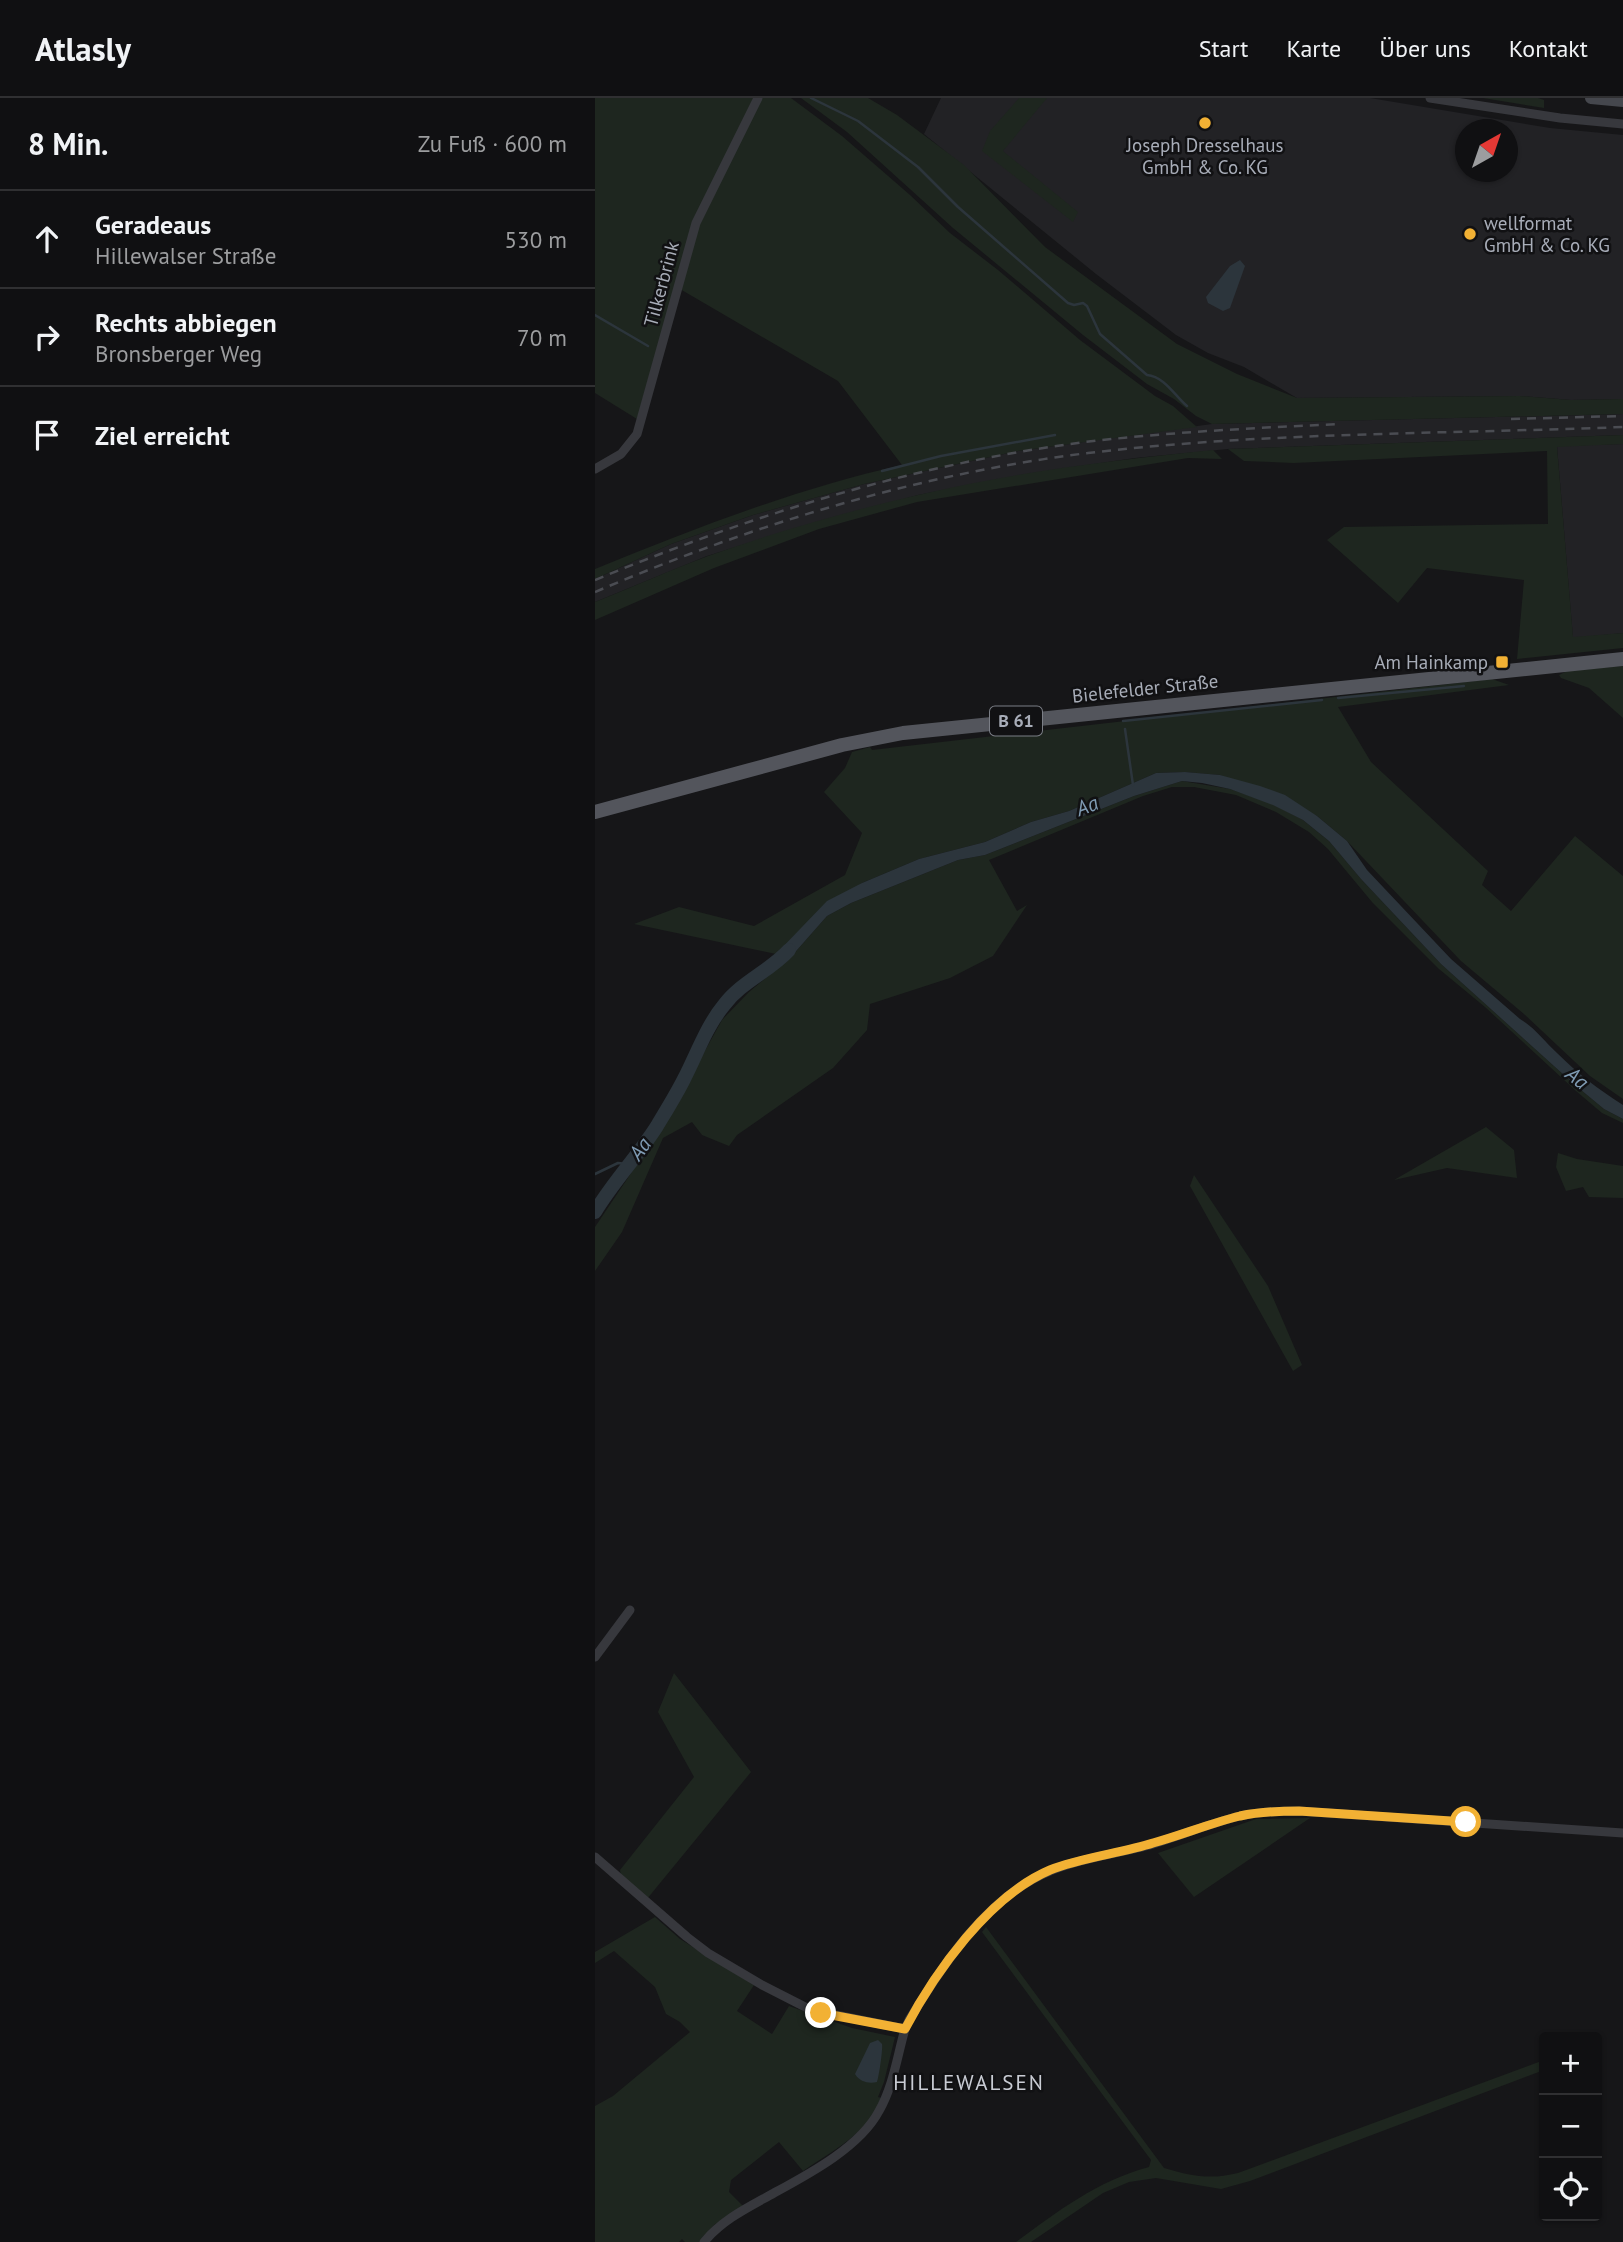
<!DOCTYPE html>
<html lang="de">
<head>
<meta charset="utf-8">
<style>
	:root { --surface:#101012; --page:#1e1e20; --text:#f1f3f6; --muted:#9c9d9f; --line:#303032 }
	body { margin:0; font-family:"PT Sans",sans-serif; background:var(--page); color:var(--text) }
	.controls { position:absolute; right:21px; bottom:21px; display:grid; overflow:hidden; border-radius:7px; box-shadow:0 2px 5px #0004 }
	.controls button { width:63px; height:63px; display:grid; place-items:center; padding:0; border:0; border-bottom:2px solid var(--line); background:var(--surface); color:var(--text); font:35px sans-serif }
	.compass { position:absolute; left:860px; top:21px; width:63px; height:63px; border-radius:50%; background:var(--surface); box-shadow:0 2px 5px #0004; rotate:40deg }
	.stop { position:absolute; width:21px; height:21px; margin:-16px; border:5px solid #f2b134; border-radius:50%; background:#fff }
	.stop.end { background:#f2b134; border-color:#fff; box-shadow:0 2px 7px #0008 }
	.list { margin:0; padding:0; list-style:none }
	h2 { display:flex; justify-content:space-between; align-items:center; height:91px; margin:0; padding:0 28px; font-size:30px }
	h2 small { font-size:23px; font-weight:400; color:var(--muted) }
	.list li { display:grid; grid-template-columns:46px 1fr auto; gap:21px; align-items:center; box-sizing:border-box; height:98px; padding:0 28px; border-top:2px solid var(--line) }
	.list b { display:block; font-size:26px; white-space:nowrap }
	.list p { margin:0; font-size:23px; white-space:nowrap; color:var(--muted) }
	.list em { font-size:23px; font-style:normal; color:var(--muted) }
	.icon { flex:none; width:38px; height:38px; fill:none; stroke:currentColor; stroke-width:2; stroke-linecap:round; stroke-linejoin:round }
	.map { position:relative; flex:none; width:1028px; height:2144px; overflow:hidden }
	header { display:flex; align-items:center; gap:42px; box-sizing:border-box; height:98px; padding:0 35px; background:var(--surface); border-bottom:2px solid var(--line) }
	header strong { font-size:33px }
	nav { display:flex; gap:38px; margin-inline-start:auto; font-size:24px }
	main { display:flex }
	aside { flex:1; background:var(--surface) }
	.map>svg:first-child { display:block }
	.built { fill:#222225; fill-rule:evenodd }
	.green { fill:#1e261f }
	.water { fill:#2c353c }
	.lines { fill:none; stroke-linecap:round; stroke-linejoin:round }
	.stream { stroke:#2c353c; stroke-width:2.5 }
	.river { stroke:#2c353c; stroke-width:14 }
	.street { stroke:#37383d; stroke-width:9 }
	.secondary { stroke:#45474d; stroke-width:12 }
	.primary { stroke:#53555c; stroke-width:14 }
	.rail { stroke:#4a4c52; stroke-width:2.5; stroke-dasharray:9 7; stroke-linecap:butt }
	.route { stroke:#f2b134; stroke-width:9 }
	.poi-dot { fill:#f2b134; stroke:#111113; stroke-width:2.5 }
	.labels { text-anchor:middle; stroke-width:5; stroke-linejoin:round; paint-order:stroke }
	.shield { fill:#111113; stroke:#7b7e86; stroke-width:2 }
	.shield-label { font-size:18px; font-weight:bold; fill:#a8adb8 }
	.poi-label { font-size:19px; fill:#a8adb8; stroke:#111113 }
	.street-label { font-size:19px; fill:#a8adb8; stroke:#111113 }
	.water-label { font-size:21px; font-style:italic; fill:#7f9bb3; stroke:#111113 }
	.neighbourhood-label { font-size:21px; letter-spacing:2px; fill:#c9ccd4; stroke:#111113 }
</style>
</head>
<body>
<header>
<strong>Atlasly</strong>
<nav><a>Start</a><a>Karte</a><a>Über uns</a><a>Kontakt</a></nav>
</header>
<main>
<aside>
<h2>8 Min.<small>Zu Fuß · 600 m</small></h2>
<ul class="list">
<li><svg class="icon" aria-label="ahead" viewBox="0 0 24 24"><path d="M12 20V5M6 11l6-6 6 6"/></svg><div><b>Geradeaus</b><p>Hillewalser Straße</p></div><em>530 m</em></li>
<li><svg class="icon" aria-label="right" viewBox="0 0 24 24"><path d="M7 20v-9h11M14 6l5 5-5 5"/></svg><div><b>Rechts abbiegen</b><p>Bronsberger Weg</p></div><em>70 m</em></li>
<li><svg class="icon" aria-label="arrive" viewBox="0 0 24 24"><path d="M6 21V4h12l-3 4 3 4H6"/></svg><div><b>Ziel erreicht</b></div></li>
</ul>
</aside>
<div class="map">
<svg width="1028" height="2144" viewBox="0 0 1028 2144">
	<rect width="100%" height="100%" fill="#161618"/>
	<path class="built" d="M346,0H775L955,30L1028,37V301L976,302L925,298L702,300L649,269L613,255L581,237L501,176L329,36ZM870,32H912V74H870Z
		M1028,316V337L633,351L540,360L432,376L323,397L170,440L112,458L0,504V481L76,446L158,417L269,386L423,353L617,326Z
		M1028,346V535L978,540L962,348Z"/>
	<path class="green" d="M0,0H160L98,123L42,321L0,295Z
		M167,0H196L247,38L315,97L355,135L403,172L485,242L560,298L578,308L602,329L423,353L269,386L158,417L76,446L0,481V471C100,430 201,391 307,367L243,283L85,191L104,125Z
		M206,0H273L302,17L369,67L450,149L582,246L642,276L702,300L925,298L976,302L1028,301V316L617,326L601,318L579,301L552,286L488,237L358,130L252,34Z
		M424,0H452L408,53L483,114L478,124L387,53L395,33Z
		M888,0H943L949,2V10Z
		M1028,337V346L962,349L978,539L1028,535V550L922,561L929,482L832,470L803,505L732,442L749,429L953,426L952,353L699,365L649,363L633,351Z
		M618,352L627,361L593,360L322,404L224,431L119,470L0,522V504C38,489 75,472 113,458C181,434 253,413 323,397C420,374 519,362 618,352Z
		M1028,568V620L994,590L966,580L964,577L972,573Z
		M897,581L914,587L743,609L776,664L893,773L887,787L916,813L980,738L1028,778V1001L995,978L929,916L866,863L752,743L722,718L625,677L590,674L561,675L474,713L436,724L390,744L324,761L267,785L181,856L39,826L84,809L159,828L250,777L267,735L229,694L250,670L257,654L275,649L277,652Z
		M587,683L635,691L678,706L708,722L734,743L766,781L846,866L980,987L1009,1011L1028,1021V1025L1007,1015L981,993L890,909L844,871L777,804L733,751L714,734L681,714L641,697L599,689H577L548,698L394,762L422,813L432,807L398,858L355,880L275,906L272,932L238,970L142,1037L134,1048L107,1037L97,1024L68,1040L27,1134L0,1173V1129L71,1023L127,922L154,894L195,860L232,818L256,805L363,762L390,757L539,698Z
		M891,1029L919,1052L922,1080L852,1070L799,1082Z
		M963,1055L982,1061L1028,1068V1100L994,1099L988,1089L971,1093L961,1069Z
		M599,1077L673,1188L707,1267L698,1273L595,1088Z
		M79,1575L156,1674L52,1801L26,1779L25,1772L99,1679L63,1614Z
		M715,1720L599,1799L563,1755L661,1721Z
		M60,1819L85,1841L159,1887L142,1913L177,1936L194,1908L257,1930L300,1939L289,1984L283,1999L286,2000C274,2035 237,2053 208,2073L184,2044L136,2082L134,2094L148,2108L119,2127L105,2144H90L87,2141L84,2144H0V2008L18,1998L95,1934L85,1924L71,1916L60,1889L19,1853L0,1865V1854Z
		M391,1829L569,2070C596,2078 615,2082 643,2075L949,1962V1972L655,2083L626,2091L561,2080L534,2084L508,2095L436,2144H421C463,2113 502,2083 554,2069L556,2062L387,1834Z"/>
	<path class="water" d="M645,162L650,168L635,210L628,213L613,205L611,199L635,168Z
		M590,674L625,677L665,688L690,697L722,718L752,743L772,772L856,861L925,921C940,930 949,943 962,955C982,975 1004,992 1028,1007V1021L1009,1011L980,987L846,866L766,781L734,743L708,722L678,707L635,691L607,685L587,683L539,698L390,757L363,762L256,805L232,818L195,860L182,864L181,856L232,803L267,785L324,761L390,744L436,724L474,713L561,675Z
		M283,1942L287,1946C288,1951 284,1979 282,1984C274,1986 265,1984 260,1976L275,1945Z"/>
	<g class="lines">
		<path class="stream" d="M216,0L263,23L323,69L363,109L473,205L479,207L488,205L492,208L505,236L552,277C570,279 579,297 592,308
			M0,217L53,248
			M287,373L346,358L460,337
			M743,600L869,588
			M528,623L727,602
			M530,631L538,687
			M0,1076L23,1065L33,1066"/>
		<path class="river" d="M0,1114C18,1084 43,1058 62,1028C71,1013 81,997 89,981C102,956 111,929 129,907C146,884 175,873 194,852"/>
		<path class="street" d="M835,0L965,20L1028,26
			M0,371L26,356L42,336L101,125L163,0
			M0,1559L35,1512
			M0,1759L92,1839L113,1855L167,1887L216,1912L310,1931
			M109,2144C128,2121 154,2109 179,2095C214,2076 265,2049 284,2013C298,1989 302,1959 310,1931L314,1922C349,1866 391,1799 455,1773C484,1760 527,1755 558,1746C587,1737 616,1725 645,1718C664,1714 684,1713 703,1713L1028,1735"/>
		<path class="secondary" d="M996,0L1028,3"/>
		<path class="primary" d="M0,714L247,647L308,635L1028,561"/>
		<path class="rail" d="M916,321L1028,318
			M0,482C157,417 320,366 490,344C575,334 660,330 745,326
			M0,494C157,427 323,376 493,355C671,334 850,336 1028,329"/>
	</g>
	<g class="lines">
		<path class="route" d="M226,1915L310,1931C340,1874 394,1798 455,1772C484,1760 527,1755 558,1745C587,1737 616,1725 645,1718C664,1714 684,1713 704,1713L871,1724"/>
	</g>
	<g class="poi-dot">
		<circle cx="610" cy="25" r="7"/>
		<circle cx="875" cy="136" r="7"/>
		<rect x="900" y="557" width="14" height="14" rx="3.5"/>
	</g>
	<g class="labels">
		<rect class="shield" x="395" y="608.5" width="52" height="29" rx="5"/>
		<g class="shield-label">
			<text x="421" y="629">B 61</text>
		</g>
		<g class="poi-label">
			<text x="610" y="54">Joseph Dresselhaus<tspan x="610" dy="22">GmbH &amp; Co. KG</tspan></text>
			<text x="889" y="132" text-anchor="start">wellformat<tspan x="889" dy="22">GmbH &amp; Co. KG</tspan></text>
			<text x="893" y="571" text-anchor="end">Am Hainkamp</text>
		</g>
		<g class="street-label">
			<text transform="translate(66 186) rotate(-75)" y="7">Tilkerbrink</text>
			<text transform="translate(550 590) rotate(-6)" y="7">Bielefelder Straße</text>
		</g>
		<g class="water-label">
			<text transform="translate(492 708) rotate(-21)" y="7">Aa</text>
			<text transform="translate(982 980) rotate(39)" y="7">Aa</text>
			<text transform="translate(45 1051) rotate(-54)" y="7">Aa</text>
		</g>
		<g class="neighbourhood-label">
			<text x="374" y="1992">HILLEWALSEN</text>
		</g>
	</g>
</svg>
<div class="controls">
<button>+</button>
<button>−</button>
<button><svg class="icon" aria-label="locate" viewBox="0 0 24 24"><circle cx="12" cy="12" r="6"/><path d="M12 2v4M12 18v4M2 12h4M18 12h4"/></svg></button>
</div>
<svg class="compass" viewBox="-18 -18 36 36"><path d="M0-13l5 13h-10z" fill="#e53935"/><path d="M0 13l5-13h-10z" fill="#9c9d9f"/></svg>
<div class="stop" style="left:871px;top:1724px"></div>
<div class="stop end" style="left:226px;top:1915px"></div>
</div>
</main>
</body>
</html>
